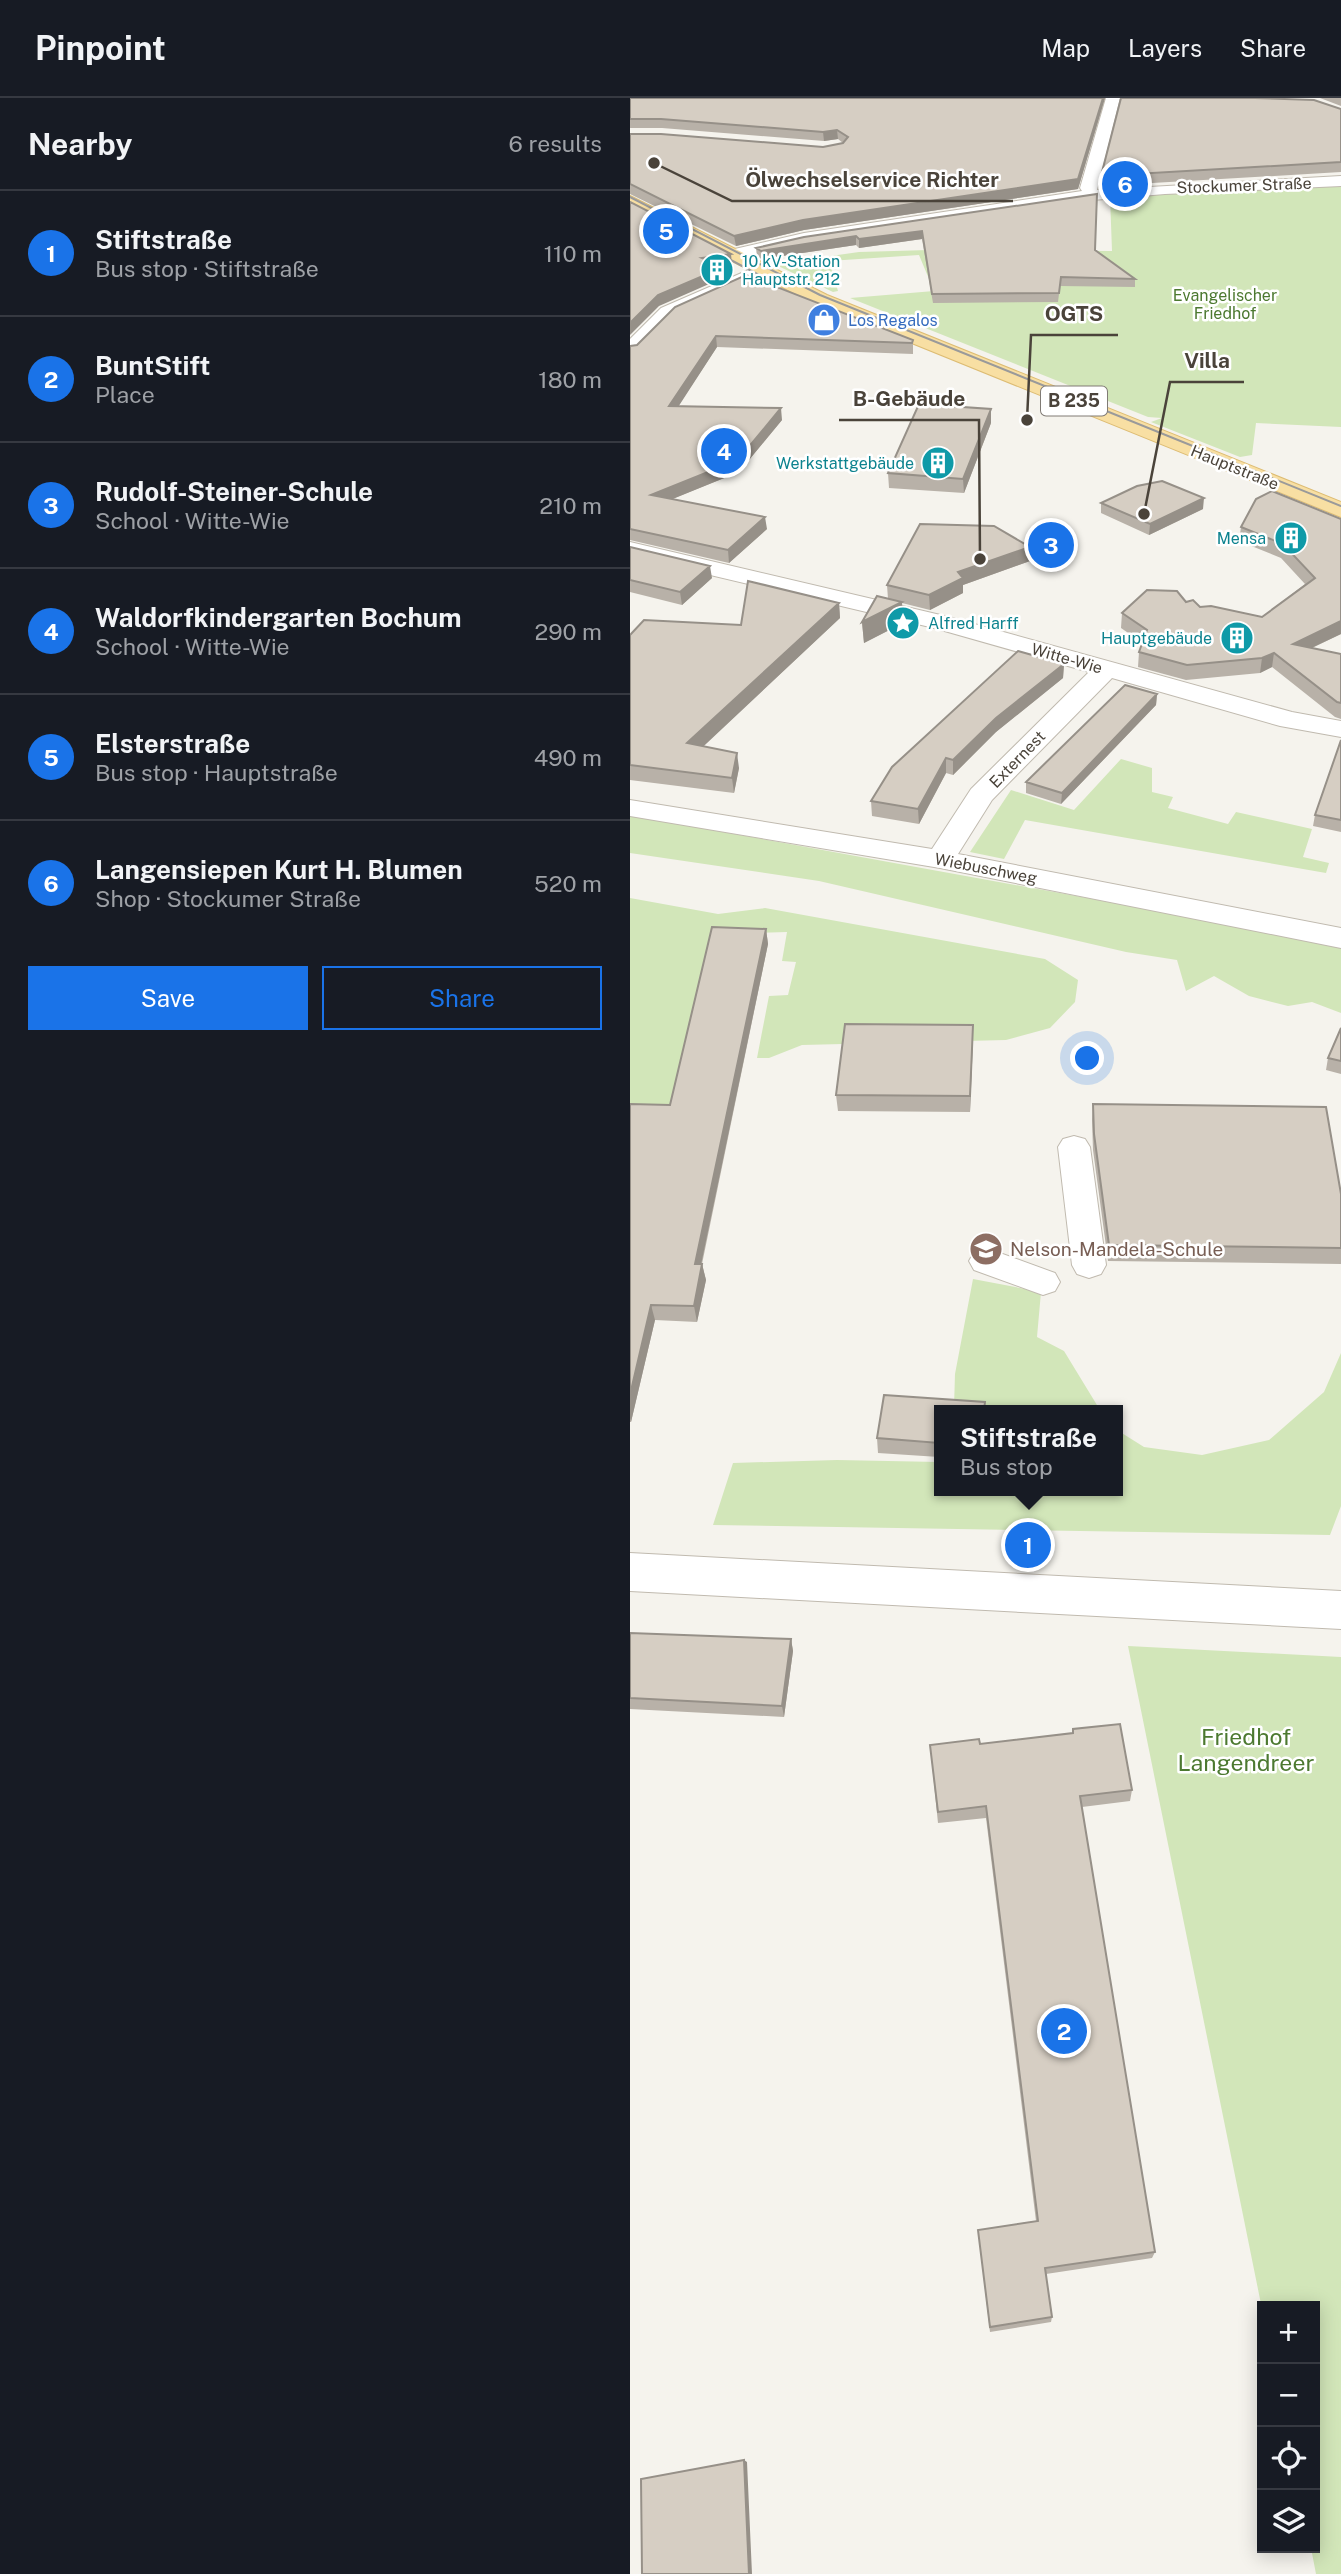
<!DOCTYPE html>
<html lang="en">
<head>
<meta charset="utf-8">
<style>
	:root { --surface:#171b24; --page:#20242c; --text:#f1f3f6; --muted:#9ea1a6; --line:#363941; --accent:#1a73e8 }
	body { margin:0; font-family:"Public Sans",sans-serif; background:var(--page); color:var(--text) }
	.controls { position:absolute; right:21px; bottom:21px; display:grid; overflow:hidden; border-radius:0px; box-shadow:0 4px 18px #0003 }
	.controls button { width:63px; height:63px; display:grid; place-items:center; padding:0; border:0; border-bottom:2px solid var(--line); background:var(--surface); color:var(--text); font:35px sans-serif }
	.you { position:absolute; left:458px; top:961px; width:24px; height:24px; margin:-18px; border:5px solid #fff; border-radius:50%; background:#1a73e8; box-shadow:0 0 0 10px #1a73e833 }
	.badge { display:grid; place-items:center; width:46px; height:46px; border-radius:50%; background:var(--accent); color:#fff; font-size:23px; font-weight:700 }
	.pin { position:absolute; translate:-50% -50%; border:4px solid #fff; box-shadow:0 2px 7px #0006 }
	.popup { position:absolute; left:304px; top:1307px; width:189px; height:91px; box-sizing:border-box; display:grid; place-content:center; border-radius:0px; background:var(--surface); filter:drop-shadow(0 2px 5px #0005); font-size:23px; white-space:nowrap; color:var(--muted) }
	.popup b { font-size:26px; color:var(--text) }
	.popup::after { content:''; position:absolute; left:50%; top:100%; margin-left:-14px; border:14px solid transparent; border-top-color:var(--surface) }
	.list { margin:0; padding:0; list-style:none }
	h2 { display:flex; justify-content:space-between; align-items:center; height:91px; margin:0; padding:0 28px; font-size:30px }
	h2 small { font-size:23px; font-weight:400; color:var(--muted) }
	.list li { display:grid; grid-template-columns:46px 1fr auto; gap:21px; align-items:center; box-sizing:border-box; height:126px; padding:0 28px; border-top:2px solid var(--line) }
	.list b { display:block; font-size:26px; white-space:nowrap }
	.list p { margin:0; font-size:23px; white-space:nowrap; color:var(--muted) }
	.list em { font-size:23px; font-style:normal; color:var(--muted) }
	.actions { display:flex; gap:14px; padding:21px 28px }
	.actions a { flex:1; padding:16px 0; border:2px solid var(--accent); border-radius:0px; text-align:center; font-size:24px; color:var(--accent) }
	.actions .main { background:var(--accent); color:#fff }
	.icon { flex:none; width:38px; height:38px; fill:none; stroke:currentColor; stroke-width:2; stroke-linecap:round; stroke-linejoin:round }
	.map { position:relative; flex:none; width:711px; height:2476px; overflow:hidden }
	header { display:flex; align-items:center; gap:42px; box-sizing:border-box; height:98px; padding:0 35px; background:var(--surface); border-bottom:2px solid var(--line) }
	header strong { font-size:33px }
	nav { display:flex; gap:38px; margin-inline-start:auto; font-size:24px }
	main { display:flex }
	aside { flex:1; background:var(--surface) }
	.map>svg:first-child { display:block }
	.green { fill:#d2e6b9 }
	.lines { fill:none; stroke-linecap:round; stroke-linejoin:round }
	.pedestrian-casing { stroke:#c0baaf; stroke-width:2 }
	.minor-casing { stroke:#c0baaf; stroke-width:2 }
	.tertiary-casing { stroke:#c0baaf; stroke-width:2 }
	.primary-casing { stroke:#ddbc73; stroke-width:2 }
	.pedestrian { fill:#fff; fill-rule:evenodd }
	.minor { fill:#fff; fill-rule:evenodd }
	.tertiary { fill:#fff; fill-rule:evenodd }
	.primary { fill:#f8dfa3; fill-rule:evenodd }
	.tram { stroke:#9a9a9a; stroke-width:2 }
	.wall { fill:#b8b1a8 }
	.shaded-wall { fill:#969088 }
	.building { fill:#d6cec3; stroke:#969088; stroke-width:2 }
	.labels { text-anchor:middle; stroke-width:5; stroke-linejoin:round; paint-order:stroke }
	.far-street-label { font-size:16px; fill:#4a433a; stroke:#fff }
	.far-culture-label { font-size:16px; fill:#0d838f; stroke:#fff; text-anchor:end }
	.far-park-label { font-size:16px; fill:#4c7930; stroke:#fff }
	.far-shop-label { font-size:16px; fill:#366cbe; stroke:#fff; text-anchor:start }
	.shield { fill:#fff; stroke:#807b75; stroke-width:2 }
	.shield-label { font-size:18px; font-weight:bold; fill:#4a433a }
	.education-label { font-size:19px; fill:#785e54; stroke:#fff; text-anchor:start }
	.near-park-label { font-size:23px; fill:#4c7930; stroke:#fff }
	.leader { fill:none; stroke:#4a433a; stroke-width:2.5 }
	.callout-dot { fill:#4a433a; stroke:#fff; stroke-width:2.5 }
	.callout-label { font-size:21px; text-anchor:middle; font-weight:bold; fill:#4a433a; stroke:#fff; stroke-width:5; stroke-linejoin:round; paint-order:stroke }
</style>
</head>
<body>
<header>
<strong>Pinpoint</strong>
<nav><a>Map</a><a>Layers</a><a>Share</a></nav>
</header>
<main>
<aside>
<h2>Nearby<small>6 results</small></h2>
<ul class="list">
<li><span class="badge">1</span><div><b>Stiftstraße</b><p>Bus stop · Stiftstraße</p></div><em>110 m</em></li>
<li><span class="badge">2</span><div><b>BuntStift</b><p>Place</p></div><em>180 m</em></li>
<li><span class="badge">3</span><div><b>Rudolf-Steiner-Schule</b><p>School · Witte-Wie</p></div><em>210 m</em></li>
<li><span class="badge">4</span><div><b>Waldorfkindergarten Bochum</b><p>School · Witte-Wie</p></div><em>290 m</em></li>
<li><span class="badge">5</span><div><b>Elsterstraße</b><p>Bus stop · Hauptstraße</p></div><em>490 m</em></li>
<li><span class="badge">6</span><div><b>Langensiepen Kurt H. Blumen</b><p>Shop · Stockumer Straße</p></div><em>520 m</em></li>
</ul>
<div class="actions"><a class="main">Save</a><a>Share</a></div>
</aside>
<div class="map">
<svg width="711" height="2476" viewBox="0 0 711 2476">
	<rect width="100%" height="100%" fill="#f5f3ed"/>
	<path class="green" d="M711,86V329L626,325L622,357L610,359L521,324L532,320L518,319L220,200L304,193L289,157L199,163L208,193L203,194L144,166L229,154L299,152L482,153L480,98Z
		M491,661L522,670V694L543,699L538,710L598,726L606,714L682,731L673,759L699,765L696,775L395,722L374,761L340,754L381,692L444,712Z
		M0,717L540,815L711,849V915L682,904L658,908L619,898L584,878L556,893L547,862L496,854L189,783L0,755Z
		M0,800L88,816L135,810L415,861L448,882L445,904L420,930L376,942L172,947L139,960H127L139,898L158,897L166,864L152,863L157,834L81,836L42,1020H0Z
		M343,1181L411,1194L407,1239L434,1253L470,1312H363L324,1309L325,1276Z
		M711,1255V1408L700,1437L83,1427L103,1365L207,1362L309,1364V1393H487V1332L514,1349L572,1357L639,1342L694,1294Z
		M498,1548L711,1559V2476H686L681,2450H685V2208H632V2211Z"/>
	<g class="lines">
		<defs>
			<path id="pedestrian" d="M444,1038L455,1041L460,1049L476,1167L471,1176L459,1180L447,1176L442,1167L428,1049L433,1041Z
				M356,1150L425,1175L430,1184L425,1193L413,1197L344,1172L339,1163L344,1154Z"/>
			<path id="minor" d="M476,0H490L467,92L711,78V88L535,96L451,103L174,145L102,162L93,157L96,153L174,135L452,93L450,90Z
				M130,167L136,168L139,172L136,176L45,218L7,256L0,258V241L31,210Z
				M0,444L319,519L662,614L711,623V639L650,628L482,580L362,702L328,756L711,830V850L310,770L0,718V702L302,751L341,691L459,574L304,530L0,458Z"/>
			<path id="tertiary" d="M0,1455L711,1493V1531L0,1493Z"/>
			<path id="primary" d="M0,98L197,197L711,404V419L183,205L0,110Z"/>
		</defs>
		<use href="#pedestrian" class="pedestrian-casing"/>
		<use href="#minor" class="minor-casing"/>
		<use href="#tertiary" class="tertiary-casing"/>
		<use href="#primary" class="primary-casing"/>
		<use href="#pedestrian" class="pedestrian"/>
		<use href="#minor" class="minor"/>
		<use href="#tertiary" class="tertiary"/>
		<use href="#primary" class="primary"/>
		<path class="tram" d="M0,99L190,197L711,408
			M86,154L129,177"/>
	</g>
	<path class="wall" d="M0,0H475L448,91L174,132L106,148L0,96V36L193,49L213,45L208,41L194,43L32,30H0Z
		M690,0H711V8Z
		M711,11V74L471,88V78Z
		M467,96L465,152L505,181V189L430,188L428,204L303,205L292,141L229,150L226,147L132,161L127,159L126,150Z
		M45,209L283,242V256L87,249L48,308L152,322L109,374L42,401L137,431L99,465L0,442V248L7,247Z
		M361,325L334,395L259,390L258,375Z
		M471,405L573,411L519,437L471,415Z
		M711,421V536L682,550L711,556V621L705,619L642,569L630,575L556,582L508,569L509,554L513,545L491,530L492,515L556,504L570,509L632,519L675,486L651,460L609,443L611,429Z
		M0,449L82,480L52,507L0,494Z
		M400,463L333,487V495L300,512L272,505L273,525L234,545L232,524L258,501L257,487Z
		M209,505L210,520L73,648L109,670L104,695L0,682V537L111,527Z
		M434,566L433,580L366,634L323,677L316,675L289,726L242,718L241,703Z
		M527,596L526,607L431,706L396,695V684Z
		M711,642V734L683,728L685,717Z
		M136,831L138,846L72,1166L76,1182L67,1224L25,1222L1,1324H0V1006L40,1007Z
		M343,927L340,1014L208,1013L206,997Z
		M711,930V976L696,972L698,960Z
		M463,1006L711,1096V1166L478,1163L463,1052L462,1022Z
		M254,1297L355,1304V1312H309V1359L248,1355L247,1340Z
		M0,1535L161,1541L163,1553L154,1619L0,1611Z
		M443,1631L502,1692L500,1703L452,1709L525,2154L522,2160L416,2176L422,2219L421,2224L360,2234L348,2132L406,2123L356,1720L308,1725L300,1647L350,1646L442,1635Z"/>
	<path class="shaded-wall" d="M473,0H475L448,91L174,132L106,148L104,138Z
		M207,32L208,41L194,43L193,34Z
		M292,133V141L229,150V141Z
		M226,138V147L132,161L131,153Z
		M101,156L102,166L74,171L72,160Z
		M94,169L95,179L29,208L0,237V225L28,197Z
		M86,238L87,249L41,320L39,308Z
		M151,310L152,322L109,374L23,409L21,397Z
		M361,311V325L334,395L333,381Z
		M574,400L573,411L519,437L520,426Z
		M135,419L137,431L99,465L98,452Z
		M400,449V463L333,487V495L300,512L299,497L328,474Z
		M80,468L82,480L52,507L50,494Z
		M272,504L273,525L234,545L232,524Z
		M209,505L210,520L60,661L57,645Z
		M711,523V536L660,560L663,546Z
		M644,555L642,569L630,575L632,560Z
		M434,566L433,580L366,634L323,677V662L366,620Z
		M527,596L526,607L431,706L432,695Z
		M107,655L109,670L104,695L102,680Z
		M316,660V675L289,726L288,711Z
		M136,831L138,846L68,1181L65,1166Z
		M343,927V943L340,1014V998Z
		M72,1166L76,1182L67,1224L64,1208Z
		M21,1207L25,1222L1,1324L0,1320V1297Z
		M161,1541L163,1553L154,1619L152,1608Z
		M114,2362L117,2364L122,2476H119Z"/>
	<path class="building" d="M0,0H473L448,81L173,122L104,138L0,86V36H31L193,49L213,45L218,39L207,32L193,34L31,21H0Z
		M491,0H625L684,2L711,11V64L471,78Z
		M467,96L465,152L505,181L431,179L429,195L302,196L292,133L229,141L226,138L131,153L126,150L174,139Z
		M0,104L101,156L72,160L94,169L28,197L0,225Z
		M116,177L283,242L282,245L86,238L39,308L151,310L108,362L21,397L135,419L98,452L0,431V248L7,247L45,209Z
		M289,306L361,311L333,381L258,375Z
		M532,383L574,400L520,426L471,405L507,388Z
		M642,393L711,421V523L663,546L711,556V605L707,604L644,555L632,560L557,567L509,554L517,532L492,515L517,492L547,493L556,504L563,502L570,509L581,508L632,519L685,480L653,446L611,429L626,401Z
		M290,426L364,428L400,449L328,474L333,480L299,497L257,487Z
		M0,449L80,468L50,494L0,482Z
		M118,483L209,505L57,645L107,655L102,680L0,667V537L14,522L111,527Z
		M247,498L272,504L232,524Z
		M388,553L434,566L366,620L323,662L316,660L288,711L241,703L262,669Z
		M495,587L527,596L432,695L396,684Z
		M711,642V722L685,717Z
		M82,829L136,831L65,1166H72L64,1208L21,1207L0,1297V1006L40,1007Z
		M215,926L343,927L340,998L206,997Z
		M711,930V963L698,960Z
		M463,1006L696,1009L711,1096V1150L479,1147L464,1036Z
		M254,1297L355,1304L354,1312H309V1345L247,1340Z
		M0,1535L161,1541L152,1608L0,1600Z
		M490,1626L502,1692L450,1698L525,2154L415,2170L422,2219L360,2229L348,2132L408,2123L356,1708L308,1714L300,1647L349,1641L350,1646L443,1635V1631Z
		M114,2362L119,2476H12L11,2381Z"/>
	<defs>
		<symbol id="building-disc" viewBox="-11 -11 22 22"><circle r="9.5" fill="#0f9aa8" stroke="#fff"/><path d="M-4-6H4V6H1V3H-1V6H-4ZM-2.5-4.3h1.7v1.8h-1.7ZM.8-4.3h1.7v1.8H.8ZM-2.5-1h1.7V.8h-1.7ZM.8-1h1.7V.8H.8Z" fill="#fff"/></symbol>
		<symbol id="shop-disc" viewBox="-11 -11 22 22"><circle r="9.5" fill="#3f7fe0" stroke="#fff"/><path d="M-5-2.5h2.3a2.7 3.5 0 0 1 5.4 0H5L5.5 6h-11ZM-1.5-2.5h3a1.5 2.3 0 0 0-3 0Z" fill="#fff"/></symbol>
		<symbol id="sight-disc" viewBox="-11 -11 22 22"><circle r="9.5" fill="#0f9aa8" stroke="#fff"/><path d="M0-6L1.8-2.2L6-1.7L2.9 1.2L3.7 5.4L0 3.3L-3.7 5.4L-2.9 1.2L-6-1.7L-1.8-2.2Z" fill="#fff"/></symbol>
		<symbol id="school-disc" viewBox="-11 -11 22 22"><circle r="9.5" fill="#8d6e63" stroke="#fff"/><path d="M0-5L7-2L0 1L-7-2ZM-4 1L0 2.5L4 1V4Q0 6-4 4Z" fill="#fff"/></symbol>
	</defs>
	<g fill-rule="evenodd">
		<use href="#building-disc" x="68" y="153" width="38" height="38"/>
		<use href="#shop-disc" x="175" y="203" width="38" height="38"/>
		<use href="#building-disc" x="289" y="346" width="38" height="38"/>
		<use href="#building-disc" x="642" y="421" width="38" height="38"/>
		<use href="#sight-disc" x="254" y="506" width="38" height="38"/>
		<use href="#building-disc" x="588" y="521" width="38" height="38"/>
		<use href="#school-disc" x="337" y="1132" width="38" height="38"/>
	</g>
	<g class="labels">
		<g class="far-street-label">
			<text transform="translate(614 87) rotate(-2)" y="6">Stockumer Straße</text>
			<text transform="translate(605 369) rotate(22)" y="6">Hauptstraße</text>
			<text transform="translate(437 560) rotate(16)" y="6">Witte-Wie</text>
			<text transform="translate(387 661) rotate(-46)" y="6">Externest</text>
			<text transform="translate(356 770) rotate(11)" y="6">Wiebuschweg</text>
		</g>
		<g class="far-culture-label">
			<text x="112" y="169" text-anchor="start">10 kV-Station<tspan x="112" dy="18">Hauptstr. 212</tspan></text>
			<text x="284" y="371">Werkstattgebäude</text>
			<text x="636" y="446">Mensa</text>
			<text x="298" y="531" text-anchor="start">Alfred Harff</text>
			<text x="582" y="546">Hauptgebäude</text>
		</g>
		<g class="far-park-label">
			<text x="595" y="203">Evangelischer<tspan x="595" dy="18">Friedhof</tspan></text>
		</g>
		<g class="far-shop-label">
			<text x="218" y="228">Los Regalos</text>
		</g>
		<rect class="shield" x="411" y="288.5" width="66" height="29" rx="5"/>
		<g class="shield-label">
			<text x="444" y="309">B 235</text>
		</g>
		<g class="education-label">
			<text x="380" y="1158">Nelson-Mandela-Schule</text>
		</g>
		<g class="near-park-label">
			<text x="616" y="1647">Friedhof<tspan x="616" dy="26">Langendreer</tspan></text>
		</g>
	</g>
	<path class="leader" d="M24 65L102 103H383M397 322L401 237H488M514 416L540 284H614M350 461L349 322H209"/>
	<g class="callout-dot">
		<circle cx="24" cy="65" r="7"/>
		<circle cx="397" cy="322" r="7"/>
		<circle cx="514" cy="416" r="7"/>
		<circle cx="350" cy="461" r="7"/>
	</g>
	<g class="callout-label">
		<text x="242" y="89">Ölwechselservice Richter</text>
		<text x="444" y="223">OGTS</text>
		<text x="577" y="270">Villa</text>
		<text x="279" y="308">B-Gebäude</text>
	</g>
</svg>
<div class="controls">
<button>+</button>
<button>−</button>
<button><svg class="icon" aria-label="locate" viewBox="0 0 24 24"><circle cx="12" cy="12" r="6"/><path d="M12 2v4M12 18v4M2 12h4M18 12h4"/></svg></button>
<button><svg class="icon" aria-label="layers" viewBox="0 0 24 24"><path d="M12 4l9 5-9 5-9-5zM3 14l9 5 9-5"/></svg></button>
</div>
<div class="you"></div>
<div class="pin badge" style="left:398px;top:1447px">1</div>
<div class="popup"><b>Stiftstraße</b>Bus stop</div>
<div class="pin badge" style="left:434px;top:1933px">2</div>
<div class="pin badge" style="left:421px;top:447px">3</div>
<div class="pin badge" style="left:94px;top:353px">4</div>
<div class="pin badge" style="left:36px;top:133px">5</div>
<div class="pin badge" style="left:495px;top:86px">6</div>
</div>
</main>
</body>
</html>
